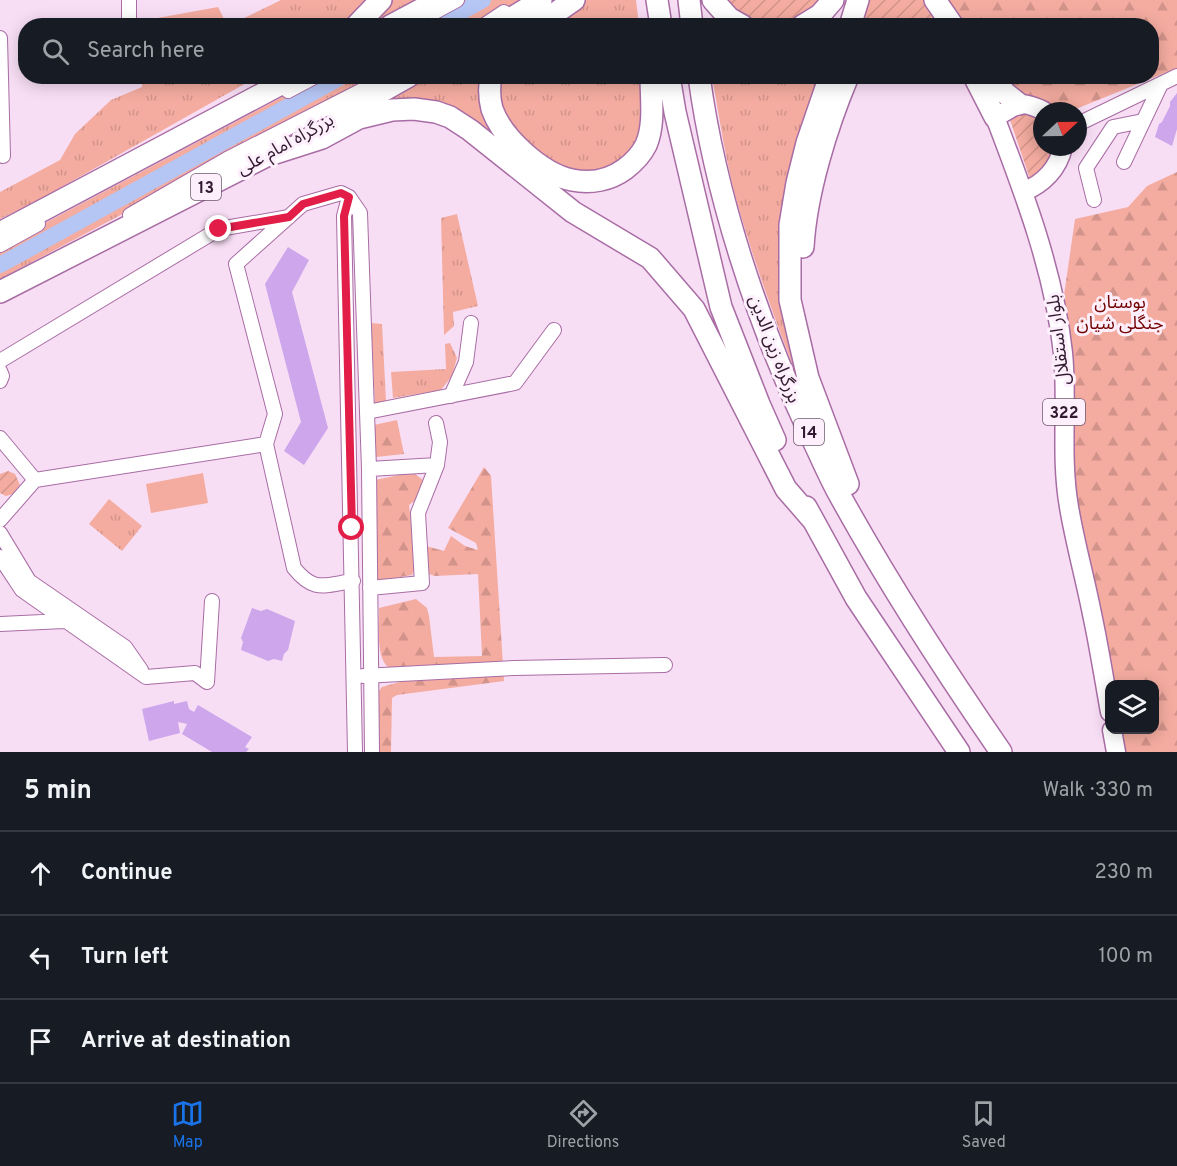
<!DOCTYPE html>
<html lang="en">
<head>
<meta charset="utf-8">
<style>
	:root { --surface:#171b24; --page:#20242c; --text:#f1f3f6; --muted:#9ea1a6; --line:#363941; --accent:#1a73e8 }
	body { margin:0; font-family:Overpass,"Noto Sans Arabic",sans-serif; background:var(--page); color:var(--text) }
	.controls { position:absolute; right:18px; bottom:18px; display:grid; overflow:hidden; border-radius:12px; box-shadow:0 3px 15px #0003 }
	.controls button { width:54px; height:54px; display:grid; place-items:center; padding:0; border:0; border-bottom:2px solid var(--line); background:var(--surface); color:var(--text); font:30px sans-serif }
	.compass { position:absolute; left:1033px; top:102px; width:54px; height:54px; border-radius:50%; background:var(--surface); box-shadow:0 3px 15px #0003; rotate:68deg }
	.stop { position:absolute; width:18px; height:18px; margin:-14px; border:4px solid #e11d48; border-radius:50%; background:#fff }
	.stop.end { background:#e11d48; border-color:#fff; box-shadow:0 2px 6px #0008 }
	.list { margin:0; padding:0; list-style:none }
	h2 { display:flex; justify-content:space-between; align-items:center; height:78px; margin:0; padding:0 24px; font-size:26px }
	h2 small { font-size:20px; font-weight:400; color:var(--muted) }
	.list li { display:grid; grid-template-columns:39px 1fr auto; gap:18px; align-items:center; box-sizing:border-box; height:84px; padding:0 24px; border-top:2px solid var(--line) }
	.list b { display:block; font-size:22px; white-space:nowrap }
	.list em { font-size:20px; font-style:normal; color:var(--muted) }
	.icon { flex:none; width:33px; height:33px; fill:none; stroke:currentColor; stroke-width:2; stroke-linecap:round; stroke-linejoin:round }
	.map { position:relative; flex:none; width:1177px; height:752px; overflow:hidden }
	.search { position:absolute; background:var(--surface); box-shadow:0 3px 15px #0003; left:18px; right:18px; top:18px; height:66px; display:flex; align-items:center; gap:15px; box-sizing:border-box; padding:0 21px; border-radius:24px; color:var(--muted); font-size:22px }
	.sheet { height:330px; background:var(--surface) }
	nav { display:flex; justify-content:space-around; align-items:center; box-sizing:border-box; height:84px; border-top:2px solid var(--line); background:var(--surface); font-size:16px; color:var(--muted) }
	nav a { display:grid; justify-items:center; gap:3px }
	nav .on { color:var(--accent) }
	.map>svg:first-child { display:block }
	.grass { fill:url(#grass-tufts) }
	.forest { fill:url(#forest-firs) }
	.garden { fill:url(#garden-furrows) }
	.pitch { fill:#f4aca0 }
	.lines { fill:none; stroke-linecap:round; stroke-linejoin:round }
	.river { stroke:#b5c6f4; stroke-width:16 }
	.building { fill:#cda6ec }
	.minor-casing { stroke:#a86da4; stroke-width:16 }
	.major-casing { stroke:#a86da4; stroke-width:21 }
	.highway-casing { stroke:#a86da4; stroke-width:24 }
	.minor { stroke:#fff; stroke-width:14 }
	.major { stroke:#fff; stroke-width:18 }
	.highway { stroke:#fff; stroke-width:21 }
	.route { stroke:#e11d48; stroke-width:8 }
	.labels { text-anchor:middle; stroke-width:6; stroke-linejoin:round; paint-order:stroke }
	.shield { fill:#fdf0fc; stroke:#6f5a6d; stroke-width:1.5 }
	.shield-label { font-size:16px; font-weight:bold; fill:#321a30 }
	.street-label { font-size:18px; fill:#321a30; stroke:#fdf0fc }
	.park-label { font-size:18px; fill:#720000; stroke:#fdf0fc }
</style>
</head>
<body>
<div class="map">
<svg width="1177" height="752" viewBox="0 0 1177 752">
	<defs>
		<pattern id="grass-tufts" width="24" height="20" patternUnits="userSpaceOnUse" patternTransform="scale(1.5)"><rect width="24" height="20" fill="#f4aca0"/><path d="M3 7l-1-3M5 7V3M7 7l1-3M15 17l-1-3M17 17v-4M19 17l1-3" fill="none" stroke="#d2938a"/></pattern>
		<pattern id="forest-firs" width="22" height="20" patternUnits="userSpaceOnUse" patternTransform="scale(1.5)"><rect width="22" height="20" fill="#f4aca0"/><path d="M5 1l3.5 6h-7zM16 11l3.5 6h-7z" fill="#d2938a"/></pattern>
		<pattern id="garden-furrows" width="10" height="10" patternUnits="userSpaceOnUse" patternTransform="scale(1.5)"><rect width="10" height="10" fill="#f4aca0"/><path d="M-1 1l2-2M0 10L10 0M9 11l2-2" fill="none" stroke="#d2938a"/></pattern>
	</defs>
	<rect width="100%" height="100%" fill="#f8def5"/>
	<path class="grass" d="M281,0H370L362,10L339,25L228,26Z
		M388,0H424L377,25L364,26Z
		M461,0H520L475,25L414,26Z
		M579,0H636L639,25L544,26Z
		M218,7L227,25H141V21Z
		M142,77H257L35,202L0,219V192L60,160L75,134L111,100L142,87Z
		M320,77H381L0,279V247Z
		M422,77H484L515,156L440,107L302,140Z
		M496,77H644L643,140L621,167L569,175L508,129L494,84Z
		M712,77H827L795,171L798,379C776,322 755,265 738,206C726,164 720,120 712,77Z
		M457,214L478,306L453,312L454,326L444,335L441,218Z
		M371,323L382,324L386,401L375,404Z
		M450,343L457,358L452,376L441,390L393,398L391,372L446,369L445,344Z
		M109,499L142,526L122,551L89,524Z"/>
	<path class="forest" d="M942,0H1177V68L1071,111C1039,111 1026,97 1004,77L1152,76V26L959,25Z
		M1177,172V752H1119L1116,730H1154V684H1110L1078,573L1061,316L1075,219L1128,207L1147,186Z
		M397,420L404,454L376,457L374,425Z
		M484,467L491,476L504,681L397,695L392,698L391,752H379L376,695L382,687L421,676C412,674 401,674 393,670C374,663 380,625 379,608L416,599L427,608L429,616L434,657L482,656L478,574L435,576L429,574L426,546L444,551L451,536L465,546L478,550L476,543L448,528Z
		M404,474H415L423,480V495L409,505L416,566L412,575L376,581L375,480Z"/>
	<path class="garden" d="M718,0H827L793,24L781,26L759,25L751,23Z
		M863,0H932L949,25H935L916,20L894,22L884,25L855,26Z
		M1023,112L1042,118V147H1057L1052,164L1030,179L1009,117Z
		M8,471L15,474L20,485L13,494L6,496L0,493V474Z"/>
	<path class="pitch" d="M203,473L208,503L151,513L146,484Z"/>
	<g class="lines">
		<path class="river" d="M436,26L483,0
			M0,265L343,76"/>
	</g>
	<path class="building" d="M1177,93V129L1172,146L1155,137L1159,124L1162,122L1170,106V102Z
		M288,247L309,260L292,292L328,428L304,465L284,451L301,422L265,284Z
		M252,608L261,611L267,609L295,621L288,650L284,654L282,661L274,659L268,661L241,650L243,642L241,638Z
		M174,701V704L187,701L189,709L194,712L198,705L252,737L245,747L249,749L246,752H212L182,734L187,724L178,722L180,733L149,741L142,709Z"/>
	<g class="lines">
		<defs>
			<path id="minor" d="M129,0V26
				M433,13L457,0
				M483,26L504,12
				M0,38L3,156
				M288,91L316,76
				M1078,124L1177,76
				M1124,162L1161,84
				M349,197L344,216L355,752
				M1094,200L1086,168L1113,127L1143,121
				M130,215L227,159L380,81
				M0,245L38,224
				M0,361L219,229L289,217
				M0,371L2,376L0,381
				M451,396L466,362L471,323
				M367,412L515,383L554,330
				M0,438L35,480
				M369,469L437,465
				M0,520L35,480L266,444
				M0,533L29,581L125,647L141,670
				M0,557L22,590L146,677L195,673L207,682L212,601
				M353,581C324,585 314,593 294,568L266,444L275,414L236,264L303,204L341,193L349,197L360,213L369,469L372,752
				M370,588L422,583L418,513L437,465L440,442L436,423
				M0,624L64,621
				M363,676L514,668L665,665"/>
			<path id="major" d="M1044,111C1017,98 1018,106 995,117C1024,193 1054,271 1063,353C1068,404 1060,456 1069,507C1075,543 1085,578 1092,614C1099,646 1104,679 1110,712
				M1023,192C1043,184 1058,169 1063,147
				M1112,730L1116,752"/>
			<path id="highway" d="M657,0L661,26
				M689,0L692,26
				M713,0L729,18L743,26
				M935,0L953,26
				M356,26L381,0
				M390,26L439,0
				M499,26L541,0
				M537,26L574,0
				M802,26L820,15L833,0
				M850,26L858,0
				M491,76C489,87 489,98 492,109C502,138 542,174 572,180C591,184 610,180 625,169C633,163 641,155 646,145C655,124 651,99 651,76
				M669,76L675,112L721,307L759,404L775,440
				M699,76C715,195 758,324 809,432C819,452 828,474 839,494C888,583 943,668 1001,752
				M830,76L807,143L797,183L790,225V300L808,378L848,484
				M974,76L995,117
				M991,76L1005,93L1019,104
				M338,116L409,76
				M269,155L322,138L359,118L392,110L414,109L436,112L450,117L470,130L573,212L650,258L694,309L786,489L813,520
				M0,233L296,76
				M803,247C806,193 827,126 848,76
				M0,292L280,149
				M806,507L856,598L959,752"/>
		</defs>
		<use href="#minor" class="minor-casing"/>
		<use href="#major" class="major-casing"/>
		<use href="#highway" class="highway-casing"/>
		<use href="#minor" class="minor"/>
		<use href="#major" class="major"/>
		<use href="#highway" class="highway"/>
	</g>
	<g class="lines">
		<path class="route" d="M219,229L289,217L303,204L341,193L349,197L344,216L352,528"/>
	</g>
	<g class="labels">
		<g class="shield">
			<rect x="191" y="174" width="30" height="26" rx="4.5"/>
			<rect x="1043" y="399" width="42" height="26" rx="4.5"/>
			<rect x="794" y="419" width="30" height="26" rx="4.5"/>
		</g>
		<g class="shield-label">
			<text x="206" y="193">13</text>
			<text x="1064" y="418">322</text>
			<text x="809" y="438">14</text>
		</g>
		<g class="street-label">
			<text transform="translate(285 144) rotate(-29)" y="6">بزرگراه امام علی</text>
			<text transform="translate(1058 340) rotate(-97)" y="6">بلوار استقلال</text>
			<text transform="translate(775 349) rotate(69)" y="6">بزرگراه زین الدین</text>
		</g>
		<g class="park-label">
			<text x="1120" y="308">بوستان<tspan x="1120" dy="21">جنگلی شیان</tspan></text>
		</g>
	</g>
</svg>
<div class="controls">
<button><svg class="icon" aria-label="layers" viewBox="0 0 24 24"><path d="M12 4l9 5-9 5-9-5zM3 14l9 5 9-5"/></svg></button>
</div>
<svg class="compass" viewBox="-18 -18 36 36"><path d="M0-13l5 13h-10z" fill="#e53935"/><path d="M0 13l5-13h-10z" fill="#9ea1a6"/></svg>
<div class="stop" style="left:352px;top:528px"></div>
<div class="stop end" style="left:219px;top:229px"></div>
<div class="search"><svg class="icon" aria-label="search" viewBox="0 0 24 24"><circle cx="10" cy="10" r="6"/><path d="M15 15l6 6"/></svg>Search here</div>
</div>
<section class="sheet">
<h2>5 min<small>Walk · 330 m</small></h2>
<ul class="list">
<li><svg class="icon" aria-label="ahead" viewBox="0 0 24 24"><path d="M12 20V5M6 11l6-6 6 6"/></svg><div><b>Continue</b></div><em>230 m</em></li>
<li><svg class="icon" aria-label="left" viewBox="0 0 24 24"><path d="M17 20v-9H6M10 6l-5 5 5 5"/></svg><div><b>Turn left</b></div><em>100 m</em></li>
<li><svg class="icon" aria-label="arrive" viewBox="0 0 24 24"><path d="M6 21V4h12l-3 4 3 4H6"/></svg><div><b>Arrive at destination</b></div></li>
</ul>
</section>
<nav>
<a class="on"><svg class="icon" aria-label="map" viewBox="0 0 24 24"><path d="M3 6l6-2 6 2 6-2v14l-6 2-6-2-6 2zM9 4v14M15 6v14"/></svg>Map</a>
<a><svg class="icon" aria-label="directions" viewBox="0 0 24 24"><path d="M12 3l9 9-9 9-9-9zM9 14v-3h6M13 9l2 2-2 2"/></svg>Directions</a>
<a><svg class="icon" aria-label="saved" viewBox="0 0 24 24"><path d="M7 4h10v16l-5-4-5 4z"/></svg>Saved</a>
</nav>
</body>
</html>
